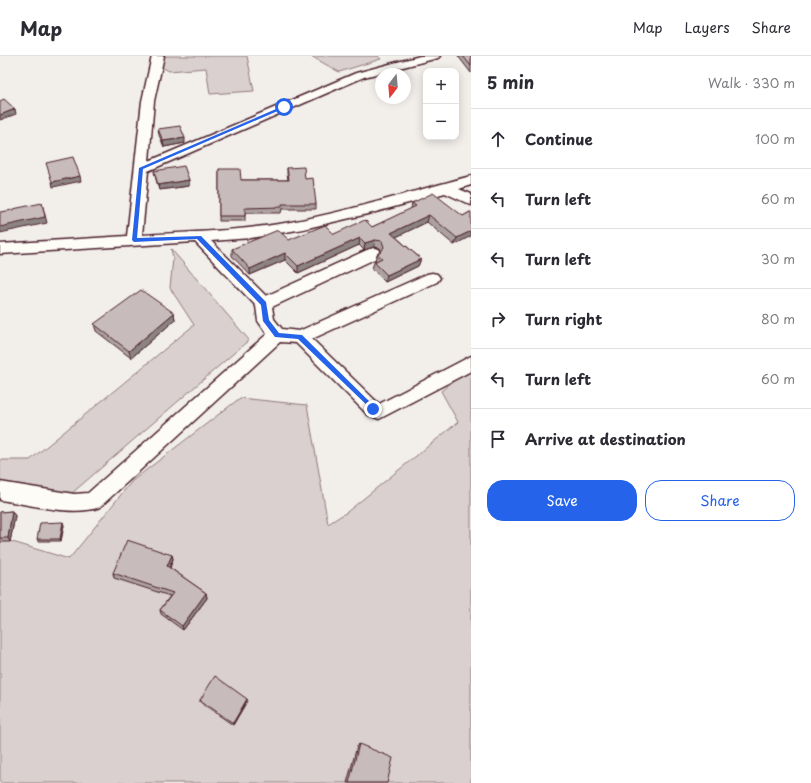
<!DOCTYPE html>
<html lang="en">
<head>
<meta charset="utf-8">
<style>
	:root { --surface:#fff; --page:#f7f7f7; --text:#2b2b33; --muted:#7c7c81; --line:#e1e1e2; --accent:#2563eb }
	body { margin:0; font-family:"Playpen Sans",sans-serif; background:var(--page); color:var(--text) }
	.controls { position:absolute; right:12px; top:12px; display:grid; overflow:hidden; border-radius:8px; box-shadow:0 2px 10px #0003 }
	.controls button { width:36px; height:36px; display:grid; place-items:center; padding:0; border:0; border-bottom:1px solid var(--line); background:var(--surface); color:var(--text); font:20px sans-serif }
	.compass { position:absolute; left:375px; top:12px; width:36px; height:36px; border-radius:50%; background:var(--surface); box-shadow:0 2px 10px #0003; rotate:196deg }
	.stop { position:absolute; width:12px; height:12px; margin:-9px; border:3px solid #2563eb; border-radius:50%; background:#fff }
	.stop.end { background:#2563eb; border-color:#fff; box-shadow:0 1px 4px #0008 }
	.list { margin:0; padding:0; list-style:none }
	h2 { display:flex; justify-content:space-between; align-items:center; height:52px; margin:0; padding:0 16px; font-size:17px }
	h2 small { font-size:13px; font-weight:400; color:var(--muted) }
	.list li { display:grid; grid-template-columns:26px 1fr auto; gap:12px; align-items:center; box-sizing:border-box; height:60px; padding:0 16px; border-top:1px solid var(--line) }
	.list b { display:block; font-size:15px; white-space:nowrap }
	.list em { font-size:13px; font-style:normal; color:var(--muted) }
	.actions { display:flex; gap:8px; padding:12px 16px }
	.actions a { flex:1; padding:9px 0; border:1px solid var(--accent); border-radius:16px; text-align:center; font-size:14px; color:var(--accent) }
	.actions .main { background:var(--accent); color:#fff }
	.icon { flex:none; width:22px; height:22px; fill:none; stroke:currentColor; stroke-width:2; stroke-linecap:round; stroke-linejoin:round }
	.map { position:relative; flex:none; width:471px; height:727px; overflow:hidden }
	header { display:flex; align-items:center; gap:24px; box-sizing:border-box; height:56px; padding:0 20px; background:var(--surface); border-bottom:1px solid var(--line) }
	header strong { font-size:19px }
	nav { display:flex; gap:22px; margin-inline-start:auto; font-size:14px }
	main { display:flex }
	aside { flex:1; background:var(--surface) }
	.map>svg:first-child { display:block }
	.green { fill:#d9d0cf; stroke:#92787d }
	.lines { fill:none; stroke-linecap:round; stroke-linejoin:round }
	.minor-casing { stroke:#4a1f2b; stroke-width:3 }
	.minor { fill:#fdfcf7; fill-rule:evenodd }
	.wall { fill:#aca1a1; stroke:#4a1f2b }
	.shaded-wall { fill:#8c8383; stroke:#4a1f2b }
	.building { fill:#c8bbbb; stroke:#4a1f2b }
	.route { fill:#2563eb }
</style>
</head>
<body>
<header>
<strong>Map</strong>
<nav><a>Map</a><a>Layers</a><a>Share</a></nav>
</header>
<main>
<div class="map">
<svg width="471" height="727" viewBox="0 0 471 727">
	<rect width="100%" height="100%" fill="#f2efeb"/>
	<filter id="ink" filterUnits="userSpaceOnUse"><feTurbulence type="fractalNoise" baseFrequency=".025" numOctaves="2"/><feDisplacementMap in="SourceGraphic" scale="8" xChannelSelector="R" yChannelSelector="G"/><feConvolveMatrix kernelMatrix="1 2 1 2 8 2 1 2 1" color-interpolation-filters="sRGB"/></filter>
	<g filter="url(#ink)">
		<path class="green" d="M159,0H247L254,35L210,38L206,12L169,15L156,8Z
			M311,0H378L381,3L339,16Z
			M171,193L249,284L71,438L0,427V404H30L194,269L170,232L173,202Z
			M471,310V727H0V486L6,484L69,503L132,425L240,342L307,349L328,468L347,456L458,366L441,335Z"/>
		<g class="lines">
			<defs>
				<path id="minor" d="M152,0H164L154,45L149,105L356,17L420,0H440L438,2L364,21L148,115L142,179C189,176 238,175 285,167C348,156 409,136 471,120V129L459,133L471,138V149L445,137L372,157L303,173L251,182L211,185L266,240L369,193L374,192L379,193L381,197L379,201L272,251L274,263L282,273L299,275L427,218L432,217L437,218L440,222L437,226L312,283L379,348L471,300V315L379,363L367,358L296,287L280,286L100,451C73,461 29,448 0,444V426L74,438L88,437L267,278L258,265L256,250L195,186L0,198V188L127,180L142,45Z"/>
			</defs>
			<use href="#minor" class="minor-casing"/>
			<use href="#minor" class="minor"/>
		</g>
		<path class="wall" d="M458,0H471V17Z
			M158,73L185,87L164,91L159,79Z
			M287,112L305,123L316,148V153H282L281,157H245V165H219V113L241,124H288L287,117Z
			M154,115L189,124V130L159,134L155,120Z
			M412,147L463,160L470,156L454,189L427,166L396,181L421,203L418,210L385,226L372,213L374,206L376,205L375,204L377,198L381,195L380,192L374,191L364,194L359,189L298,217L285,204L250,219L232,200V193L334,178L372,171L411,153Z
			M174,257L175,264L131,302L96,275L94,268Z
			M12,455L15,460L10,486H0V456Z
			M64,469L61,485H38L37,483Z
			M172,499L173,503L170,512L206,537L207,542L183,574L161,558L160,554L170,540L114,522L113,517Z
			M247,643V645L233,669L200,646V644Z
			M359,688L387,727H347L357,690Z"/>
		<path class="shaded-wall" d="M15,53L16,58L0,64V59Z
			M185,82V87L164,91L163,85Z
			M80,120L81,125L53,131L52,126Z
			M189,124V130L159,134L158,129Z
			M42,147L47,167L0,177V171Z
			M429,159L427,166L390,184L391,177Z
			M471,175V180L454,189L457,182Z
			M360,182L359,189L298,217V210Z
			M375,184L374,191L364,194L365,187Z
			M285,197V204L250,219V213Z
			M421,203L418,210L385,226L387,219Z
			M174,257L175,264L131,302L129,295Z
			M12,455L15,460L10,486L8,482Z
			M63,466L64,469L61,485L60,483Z
			M172,499L173,503L168,515L167,510Z
			M206,537L207,542L183,574L182,570Z
			M247,643V645L233,669V667Z"/>
		<path class="building" d="M463,0H471V10Z
			M4,43L15,53L0,59V45Z
			M180,70L185,82L163,85L158,73Z
			M73,101L80,120L52,126L46,107Z
			M184,110L189,124L158,129L154,115Z
			M304,111L305,123L313,122L316,148H282V151L245,152V160H219V113H240L241,124H289L287,112Z
			M433,137L463,160L470,156H471V175L457,182L429,159L391,177L421,203L387,219L374,206L382,202L377,198L381,196L384,191L382,185L375,184L365,187L360,182L298,210L285,197L250,213L232,193L278,174L289,184L325,169L334,178L365,164L372,171L416,150L412,147Z
			M42,147L45,161L0,171V156L13,154V153Z
			M141,234L174,257L129,295L94,268Z
			M12,455L8,482H0V456Z
			M63,466L60,483H37L40,467Z
			M127,484L172,499L167,510L206,537L182,570L160,554L173,537L113,517Z
			M215,620L247,643L233,667L200,644Z
			M359,688L393,702L387,727H349Z"/>
	</g>
	<path class="route" d="M283,50L287,51L143,113L137,182L201,180L266,246L269,264L279,277L302,279L375,351L376,353L373,355L298,283L275,281L263,265L261,249L197,183L134,186L132,184L139,112Z"/>
</svg>
<div class="controls">
<button>+</button>
<button>−</button>
</div>
<svg class="compass" viewBox="-18 -18 36 36"><path d="M0-13l5 13h-10z" fill="#e53935"/><path d="M0 13l5-13h-10z" fill="#7c7c81"/></svg>
<div class="stop" style="left:284px;top:51px"></div>
<div class="stop end" style="left:373px;top:353px"></div>
</div>
<aside>
<h2>5 min<small>Walk · 330 m</small></h2>
<ul class="list">
<li><svg class="icon" aria-label="ahead" viewBox="0 0 24 24"><path d="M12 20V5M6 11l6-6 6 6"/></svg><div><b>Continue</b></div><em>100 m</em></li>
<li><svg class="icon" aria-label="left" viewBox="0 0 24 24"><path d="M17 20v-9H6M10 6l-5 5 5 5"/></svg><div><b>Turn left</b></div><em>60 m</em></li>
<li><svg class="icon" aria-label="left" viewBox="0 0 24 24"><path d="M17 20v-9H6M10 6l-5 5 5 5"/></svg><div><b>Turn left</b></div><em>30 m</em></li>
<li><svg class="icon" aria-label="right" viewBox="0 0 24 24"><path d="M7 20v-9h11M14 6l5 5-5 5"/></svg><div><b>Turn right</b></div><em>80 m</em></li>
<li><svg class="icon" aria-label="left" viewBox="0 0 24 24"><path d="M17 20v-9H6M10 6l-5 5 5 5"/></svg><div><b>Turn left</b></div><em>60 m</em></li>
<li><svg class="icon" aria-label="arrive" viewBox="0 0 24 24"><path d="M6 21V4h12l-3 4 3 4H6"/></svg><div><b>Arrive at destination</b></div></li>
</ul>
<div class="actions"><a class="main">Save</a><a>Share</a></div>
</aside>
</main>
</body>
</html>
